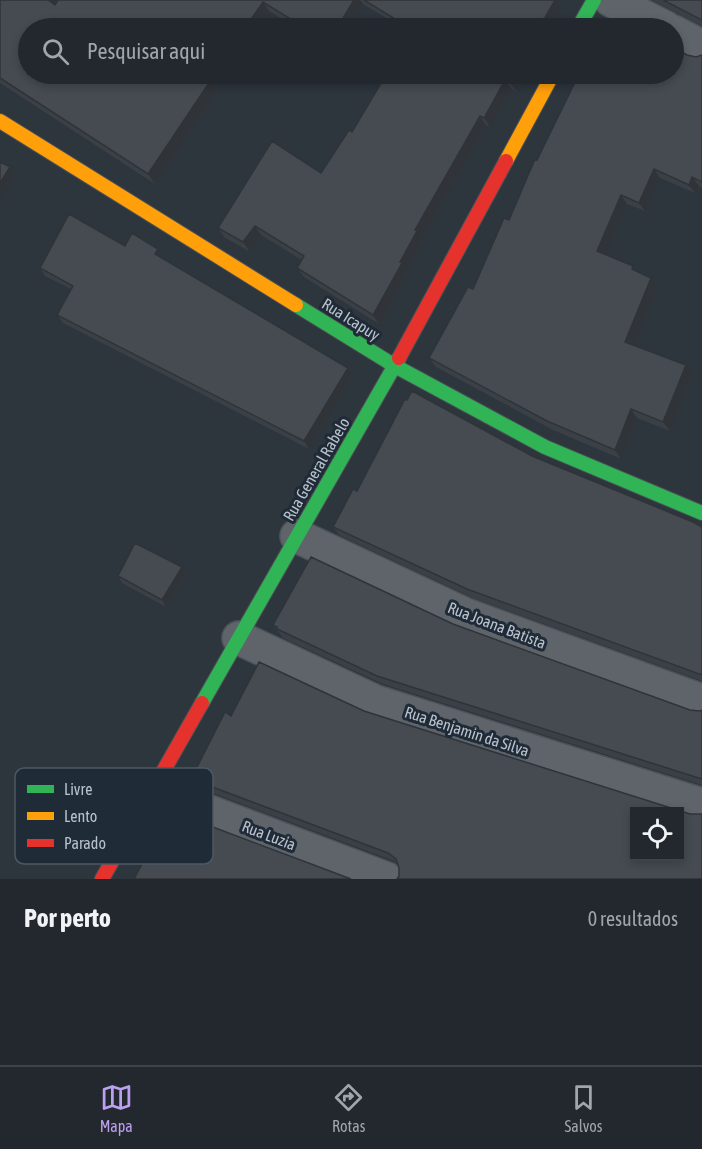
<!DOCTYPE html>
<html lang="pt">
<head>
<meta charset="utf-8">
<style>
	:root { --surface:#22282e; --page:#2a3036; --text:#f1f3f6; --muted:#a2a6aa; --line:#3f444a; --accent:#bca0f2 }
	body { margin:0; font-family:"Asap Condensed",sans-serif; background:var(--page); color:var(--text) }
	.controls { position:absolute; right:18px; bottom:18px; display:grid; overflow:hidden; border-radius:0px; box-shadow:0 3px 9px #0003 }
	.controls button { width:54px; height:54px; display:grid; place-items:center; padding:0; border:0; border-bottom:2px solid var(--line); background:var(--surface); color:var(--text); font:30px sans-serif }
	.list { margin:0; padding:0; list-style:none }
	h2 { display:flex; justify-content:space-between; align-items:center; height:78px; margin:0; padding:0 24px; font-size:26px }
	h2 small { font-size:20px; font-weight:400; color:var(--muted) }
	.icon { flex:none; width:33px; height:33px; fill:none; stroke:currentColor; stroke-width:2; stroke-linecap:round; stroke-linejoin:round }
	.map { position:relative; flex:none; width:702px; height:879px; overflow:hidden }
	.search { position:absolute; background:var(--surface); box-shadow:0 3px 9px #0003; left:18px; right:18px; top:18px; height:66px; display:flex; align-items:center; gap:15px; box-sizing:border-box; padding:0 21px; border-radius:33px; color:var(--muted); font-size:22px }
	.sheet { height:186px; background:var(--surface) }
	nav { display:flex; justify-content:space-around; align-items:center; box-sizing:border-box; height:84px; border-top:2px solid var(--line); background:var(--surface); font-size:16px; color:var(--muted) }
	nav a { display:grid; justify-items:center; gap:3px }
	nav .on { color:var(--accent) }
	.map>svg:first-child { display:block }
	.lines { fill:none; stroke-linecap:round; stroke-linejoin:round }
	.street-casing { stroke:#4c5157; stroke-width:36 }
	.fast-casing { stroke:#4c5157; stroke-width:16 }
	.slow-casing { stroke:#4c5157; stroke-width:16 }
	.jam-casing { stroke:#4c5157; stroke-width:16 }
	.street { stroke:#5e646a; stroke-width:33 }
	.fast { stroke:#30b455; stroke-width:14 }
	.slow { stroke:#ff9f0a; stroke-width:14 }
	.jam { stroke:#e5322d; stroke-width:14 }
	.wall { fill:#3b4046 }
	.shaded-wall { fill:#303439 }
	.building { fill:#454b51; stroke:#303439; stroke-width:1.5; fill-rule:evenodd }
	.labels { text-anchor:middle; stroke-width:6; stroke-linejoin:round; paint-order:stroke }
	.street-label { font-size:16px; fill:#b9c2cc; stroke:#202b38 }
	.key { fill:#202b38; stroke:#4e5864; stroke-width:1.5 }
	.key-label { font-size:16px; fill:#b9c2cc }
</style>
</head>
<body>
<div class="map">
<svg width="702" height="879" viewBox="0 0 702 879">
	<rect width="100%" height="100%" fill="#2d353d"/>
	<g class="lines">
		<defs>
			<path id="street" d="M611,0L666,28
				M674,32L702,47
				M297,536L466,615L702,701
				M239,638L376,702L702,805
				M151,790L387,879"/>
			<path id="fast" d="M578,28L594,0
				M296,305L395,366L545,447L702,513
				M202,703L399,358"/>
			<path id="slow" d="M0,121L296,305
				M506,161L553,74"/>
			<path id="jam" d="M399,358L506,161
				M102,879L202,703"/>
		</defs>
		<use href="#street" class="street-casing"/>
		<use href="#fast" class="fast-casing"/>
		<use href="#slow" class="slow-casing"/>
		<use href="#jam" class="jam-casing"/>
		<use href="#street" class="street"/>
		<use href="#fast" class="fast"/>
		<use href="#slow" class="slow"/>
		<use href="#jam" class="jam"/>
	</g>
	<path class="wall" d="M0,0L55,5L58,0H554L561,10L551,28H403L363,4L349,28H297L269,11L258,28H28L228,74L155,184L0,83Z
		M652,0H702V26Z
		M687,55L696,57L702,55V188L699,186L695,193L660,178L645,211L627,204L605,254L637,272L651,278L657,287L634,345L693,373L670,431L637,418L621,459L553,430L436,367L429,358L473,289L509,220L537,160L583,76Z
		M381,74H527L517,92L512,89L490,127L486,125L422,239L423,240L407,271L408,272L379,324L304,277L297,268L302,260L261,235L250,252L224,237L218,228L321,173L352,132L384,78Z
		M125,246L158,249L163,256L162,258L353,375L309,449L63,323L57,315L71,289L45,276L40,268Z
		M532,456L702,527V681L473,598L339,535L333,527L357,491Z
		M182,567L186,574L166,607L122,583L118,576Z
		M453,624L690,710L700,711L702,710V785L383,684L283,638L273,625Z
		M364,711L690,814H701L702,879L399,876V868L398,865L394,861L197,787L191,779L231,716Z"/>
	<path class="shaded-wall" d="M354,0H360L363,4L349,28H337Z
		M555,0L561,10L551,28H539Z
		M263,2L269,11L258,28H245Z
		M215,74H228L155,184L148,174Z
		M515,74H527L517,92L510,83Z
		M505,80L512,89L490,127L484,118Z
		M480,116L486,125L422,239L423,240L407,271L408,272L379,324L373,315L400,262L415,230Z
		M10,167L14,174L0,198V183Z
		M654,169L660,178L645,211L639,203Z
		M692,177L699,186L695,193L689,185Z
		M621,195L627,204L603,260L597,251Z
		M255,226L261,235L250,252L243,242Z
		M158,249L163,256L160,262L155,254Z
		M651,278L657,287L632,350L625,342Z
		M686,365L693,373L670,431L663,422Z
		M348,368L353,375L309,449L304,441Z
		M631,409L637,418L621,459L615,450Z
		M182,567L186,574L166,607L162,600Z"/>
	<path class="building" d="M0,0H48L55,5L58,0H354L337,28H305L263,2L245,28H28V74H215L148,174L0,78Z
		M364,0H555L539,28H403L405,25Z
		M663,0H702V20Z
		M625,23L637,28H623Z
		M674,48L687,55L696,57L702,55V182L692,177L689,185L654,169L639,203L621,195L597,251L633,266L632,269L651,278L625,342L686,365L663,422L631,409L615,450L547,421L429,358L468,287L473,289L504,218L509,220L535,159L537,160L579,74L583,76L584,74H674Z
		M383,74H515L510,83L505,80L484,118L480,116L415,230L417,231L400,262L402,263L373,315L297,268L304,256L255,226L243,242L218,228L272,141L321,173L349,130L352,132L386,75Z
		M0,162L10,167L0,183Z
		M69,214L125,246L132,233L158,249L155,254L348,368L304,441L57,315L73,286L40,268Z
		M412,391L532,456L693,522L702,527V675L467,589L333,527L353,489L357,491L405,399L407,400Z
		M135,543L182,567L162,600L118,576Z
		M311,557L453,624L690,710L700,711L702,710V779L377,676L277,629V627L273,625Z
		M259,662L364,711L690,814H702V879H397L399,876V868L396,859L388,853L191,779L225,712L231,716ZM634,812H680V856H634Z
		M173,812L351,879H134L144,860L141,858L168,813L172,815Z"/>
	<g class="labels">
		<g class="street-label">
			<text transform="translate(351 319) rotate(32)" y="6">Rua Icapuy</text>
			<text transform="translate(316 469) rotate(-60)" y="6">Rua General Rabelo</text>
			<text transform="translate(497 625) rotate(21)" y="6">Rua Joana Batista</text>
			<text transform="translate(467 731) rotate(18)" y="6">Rua Benjamin da Silva</text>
			<text transform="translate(269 835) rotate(21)" y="6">Rua Luzia</text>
		</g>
	</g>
	<rect x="15" y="768" width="198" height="96" rx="9" class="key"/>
	<rect x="27" y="785" width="27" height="8" fill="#30b455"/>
	<rect x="27" y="812" width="27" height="8" fill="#ff9f0a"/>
	<rect x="27" y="839" width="27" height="8" fill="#e5322d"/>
	<g class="key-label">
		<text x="64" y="795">Livre</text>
		<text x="64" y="822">Lento</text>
		<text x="64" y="849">Parado</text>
	</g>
</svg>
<div class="controls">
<button><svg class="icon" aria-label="locate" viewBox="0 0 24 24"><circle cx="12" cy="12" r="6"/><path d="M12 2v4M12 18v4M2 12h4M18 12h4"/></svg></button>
</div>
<div class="search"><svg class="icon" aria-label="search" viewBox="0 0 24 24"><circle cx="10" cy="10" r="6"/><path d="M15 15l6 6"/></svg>Pesquisar aqui</div>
</div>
<section class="sheet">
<h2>Por perto<small>0 resultados</small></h2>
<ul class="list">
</ul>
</section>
<nav>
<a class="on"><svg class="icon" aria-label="map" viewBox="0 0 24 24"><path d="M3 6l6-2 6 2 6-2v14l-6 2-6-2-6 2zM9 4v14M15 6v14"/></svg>Mapa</a>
<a><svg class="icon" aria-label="directions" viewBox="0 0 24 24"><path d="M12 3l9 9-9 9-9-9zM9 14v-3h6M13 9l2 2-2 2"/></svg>Rotas</a>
<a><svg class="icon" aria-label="saved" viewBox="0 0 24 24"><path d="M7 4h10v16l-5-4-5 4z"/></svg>Salvos</a>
</nav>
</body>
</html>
